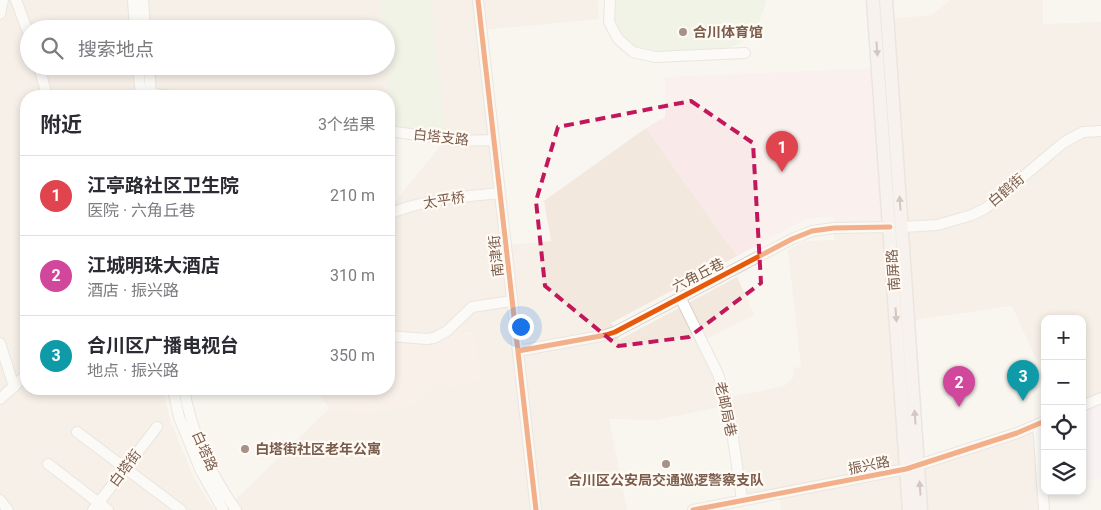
<!DOCTYPE html>
<html lang="zh">
<head>
<meta charset="utf-8">
<style>
	:root { --surface:#fff; --page:#f2f2f3; --text:#2b2b33; --muted:#7c7c81; --line:#e1e1e2; --accent:#d93025 }
	body { margin:0; font-family:Roboto,"Noto Sans SC",sans-serif; background:var(--page); color:var(--text) }
	.controls { position:absolute; right:15px; bottom:15px; display:grid; overflow:hidden; border-radius:10px; box-shadow:0 2px 8px #0003 }
	.controls button { width:45px; height:45px; display:grid; place-items:center; padding:0; border:0; border-bottom:1px solid var(--line); background:var(--surface); color:var(--text); font:25px sans-serif }
	.you { position:absolute; left:520px; top:326px; width:18px; height:18px; margin:-12px; border:4px solid #fff; border-radius:50%; background:#1a73e8; box-shadow:0 0 0 8px #1a73e833 }
	.badge { display:grid; place-items:center; width:32px; height:32px; border-radius:50%; background:var(--accent); color:#fff; font-size:16px; font-weight:700 }
	.pin { position:absolute; translate:-50% -41px; filter:drop-shadow(0 1px 2px #0008) }
	.pin::after { content:''; position:absolute; top:26px; width:18px; height:15px; background:inherit; clip-path:polygon(0 0,100% 0,50% 100%) }
	.list { margin:0; padding:0; list-style:none }
	h2 { display:flex; justify-content:space-between; align-items:center; height:65px; margin:0; padding:0 20px; font-size:21px }
	h2 small { font-size:16px; font-weight:400; color:var(--muted) }
	.list li { display:grid; grid-template-columns:32px 1fr auto; gap:15px; align-items:center; box-sizing:border-box; height:80px; padding:0 20px; border-top:1px solid var(--line) }
	.list b { display:block; font-size:19px; white-space:nowrap }
	.list p { margin:0; font-size:16px; white-space:nowrap; color:var(--muted) }
	.list em { font-size:16px; font-style:normal; color:var(--muted) }
	.icon { flex:none; width:28px; height:28px; fill:none; stroke:currentColor; stroke-width:2; stroke-linecap:round; stroke-linejoin:round }
	.map { position:relative; flex:none; width:1101px; height:510px; overflow:hidden }
	.search { position:absolute; background:var(--surface); box-shadow:0 2px 8px #0003; left:20px; top:20px; width:375px; height:55px; display:flex; align-items:center; gap:12px; box-sizing:border-box; padding:0 18px; border-radius:28px; color:var(--muted); font-size:19px }
	.panel { position:absolute; background:var(--surface); box-shadow:0 2px 8px #0003; left:20px; top:90px; width:375px; height:305px; border-radius:20px }
	.map>svg:first-child { display:block }
	.residential { fill:#f2e8de }
	.commercial { fill:#f6e8e1 }
	.education { fill:#f6eef6 }
	.medical { fill:#fae9e9 }
	.green { fill:#e7f0db }
	.lines { fill:none; stroke-linecap:round; stroke-linejoin:round }
	.minor-casing { stroke:#d7d1cb; stroke-width:12 }
	.major-casing { stroke:#dad1cc; stroke-width:15 }
	.minor { stroke:#fefefd; stroke-width:10 }
	.major { stroke:#f3eee8; stroke-width:12 }
	.cycleway-casing { stroke:#fffaf3; stroke-width:8 }
	.cycleway { stroke:#e8590c; stroke-width:5 }
	.oneway { fill:#a48f83 }
	.marked { fill:none; stroke:#c2185b; stroke-width:4; stroke-dasharray:10 6; stroke-linejoin:round }
	.poi-dot { fill:#a69286; stroke:#fffaf3; stroke-width:2 }
	.labels { text-anchor:middle; stroke-width:4.5; stroke-linejoin:round; paint-order:stroke }
	.poi-label { font-size:14px; font-weight:bold; fill:#7a5c4d; stroke:#fffaf3; text-anchor:start }
	.street-label { font-size:14px; fill:#7a5c4d; stroke:#fffaf3 }
</style>
</head>
<body>
<div class="map">
<svg width="1101" height="510" viewBox="0 0 1101 510">
	<rect width="100%" height="100%" fill="#f9f5f0"/>
	<path class="residential" d="M0,0H132L134,29H29V66H136L139,96H26V389H163L170,420L193,476L214,510H0Z
		M143,0H380L383,29H145Z
		M430,0H598L599,19L481,30L506,245L551,241L544,201L646,128L737,256L611,323L619,340L737,277L754,315L702,341L726,398L784,386L794,376L793,368L801,367L788,250L805,241L834,240V228L890,227L909,510H781L778,494L742,500L728,405L658,420L609,419L627,510H236L231,504L329,409L361,414L411,406L439,384L455,386L474,332L441,335L389,336V209L446,139Z
		M950,0H1043V24L1101,22V398L1082,406V319H1045V379L1012,306L908,321L888,19L932,15Z
		M149,66H386L392,131L389,149V96H171L151,93Z
		M1038,424L1044,510H921L918,466Z"/>
	<path class="commercial" d="M462,316L465,334L475,332L482,380L455,386L439,384L411,406L361,414L329,409L316,389H389V336L427,339Z"/>
	<path class="education" d="M1101,398V479L1082,480V406Z"/>
	<path class="medical" d="M878,68L890,227L834,228L833,217L806,219L737,256L646,128L665,117V77Z"/>
	<path class="green" d="M380,0H430L446,139L392,131L386,66V29H383Z
		M606,0H766V3L758,25L745,40L716,54L633,52L618,39Z"/>
	<g class="lines">
		<defs>
			<path id="minor" d="M16,0L29,35
				M133,0L135,29
				M143,0L145,29
				M478,0L536,510
				M610,0L609,22L618,39L633,52L655,57L745,53
				M0,14L3,0
				M39,66L47,96
				M138,66L141,96
				M149,66L151,96
				M140,92L171,96
				M389,131L459,141L494,140
				M389,214C424,199 462,197 500,193
				M902,227L937,225L972,215L986,208L1063,143L1083,132L1101,131
				M680,297L718,374L728,405L742,500
				M389,336L427,339L434,338L447,331L472,307L512,301
				M0,343L14,387
				M518,351L606,335L615,332L792,239L812,231L834,228L890,227
				M173,389L179,417L201,471L223,510
				M184,389C191,431 211,475 236,510
				M0,399L26,375
				M1082,406L1101,398
				M1038,424L1044,510
				M77,432L181,510
				M48,464L108,510
				M0,500L8,510
				M93,510L157,427
				M693,510L906,469L1017,433L1045,421"/>
			<path id="major" d="M873,0L909,510
				M886,0L921,510"/>
		</defs>
		<use href="#minor" class="minor-casing"/>
		<use href="#major" class="major-casing"/>
		<use href="#minor" class="minor"/>
		<use href="#major" class="major"/>
		<defs>
			<path id="cycleway" d="M478,0L536,510
				M518,351L606,335L615,332L792,239L812,231L834,228L890,227
				M693,510L906,469L1017,433L1045,421"/>
		</defs>
		<use href="#cycleway" class="cycleway-casing"/>
		<use href="#cycleway" class="cycleway"/>
	</g>
	<defs><path id="oneway-solid" d="M-6-.8H1V-3.2L6.5 0L1 3.2V.8H-6Z" transform="scale(1.25)"/></defs>
	<g class="oneway">
		<use href="#oneway-solid" transform="translate(877 49) rotate(86)"/>
		<use href="#oneway-solid" transform="translate(900 203) rotate(-94)"/>
		<use href="#oneway-solid" transform="translate(896 315) rotate(86)"/>
		<use href="#oneway-solid" transform="translate(915 417) rotate(-94)"/>
		<use href="#oneway-solid" transform="translate(920 488) rotate(-94)"/>
	</g>
	<path d="M0 0H1101V510H0ZM691,101L753,143L761,283L689,337L618,346L545,286L536,201L558,127Z" fill="#f9f5f0" fill-opacity=".55" fill-rule="evenodd"/>
	<path class="marked" d="M691,101L753,143L761,283L689,337L618,346L545,286L536,201L558,127Z"/>
	<g class="poi-dot">
		<circle cx="683" cy="32" r="5"/>
		<circle cx="245" cy="449" r="5"/>
		<circle cx="666" cy="464" r="5"/>
	</g>
	<g class="labels">
		<g class="poi-label">
			<text x="693" y="37">合川体育馆</text>
			<text x="255" y="454">白塔街社区老年公寓</text>
			<text x="666" y="485" text-anchor="middle">合川区公安局交通巡逻警察支队</text>
		</g>
		<g class="street-label">
			<text transform="translate(441 137) rotate(6)" y="5">白塔支路</text>
			<text transform="translate(1006 190) rotate(-40)" y="5">白鹤街</text>
			<text transform="translate(444 200) rotate(-9)" y="5">太平桥</text>
			<text transform="translate(496 256) rotate(-96)" y="5">南津街</text>
			<text transform="translate(893 270) rotate(-94)" y="5">南屏路</text>
			<text transform="translate(698 275) rotate(-27)" y="5">六角丘巷</text>
			<text transform="translate(726 409) rotate(78)" y="5">老邮局巷</text>
			<text transform="translate(205 451) rotate(66)" y="5">白塔路</text>
			<text transform="translate(869 465) rotate(-11)" y="5">振兴路</text>
			<text transform="translate(125 468) rotate(-53)" y="5">白塔街</text>
		</g>
	</g>
</svg>
<div class="controls">
<button>+</button>
<button>−</button>
<button><svg class="icon" aria-label="locate" viewBox="0 0 24 24"><circle cx="12" cy="12" r="6"/><path d="M12 2v4M12 18v4M2 12h4M18 12h4"/></svg></button>
<button><svg class="icon" aria-label="layers" viewBox="0 0 24 24"><path d="M12 4l9 5-9 5-9-5zM3 14l9 5 9-5"/></svg></button>
</div>
<div class="you"></div>
<div class="pin badge" style="left:782px;top:172px;background:#e0444e">1</div>
<div class="pin badge" style="left:959px;top:407px;background:#d1479c">2</div>
<div class="pin badge" style="left:1023px;top:401px;background:#0f9aa8">3</div>
<div class="search"><svg class="icon" aria-label="search" viewBox="0 0 24 24"><circle cx="10" cy="10" r="6"/><path d="M15 15l6 6"/></svg>搜索地点</div>
<section class="panel">
<h2>附近<small>3个结果</small></h2>
<ul class="list">
<li><span class="badge" style="background:#e0444e">1</span><div><b>江亭路社区卫生院</b><p>医院 · 六角丘巷</p></div><em>210 m</em></li>
<li><span class="badge" style="background:#d1479c">2</span><div><b>江城明珠大酒店</b><p>酒店 · 振兴路</p></div><em>310 m</em></li>
<li><span class="badge" style="background:#0f9aa8">3</span><div><b>合川区广播电视台</b><p>地点 · 振兴路</p></div><em>350 m</em></li>
</ul>
</section>
</div>
</body>
</html>
